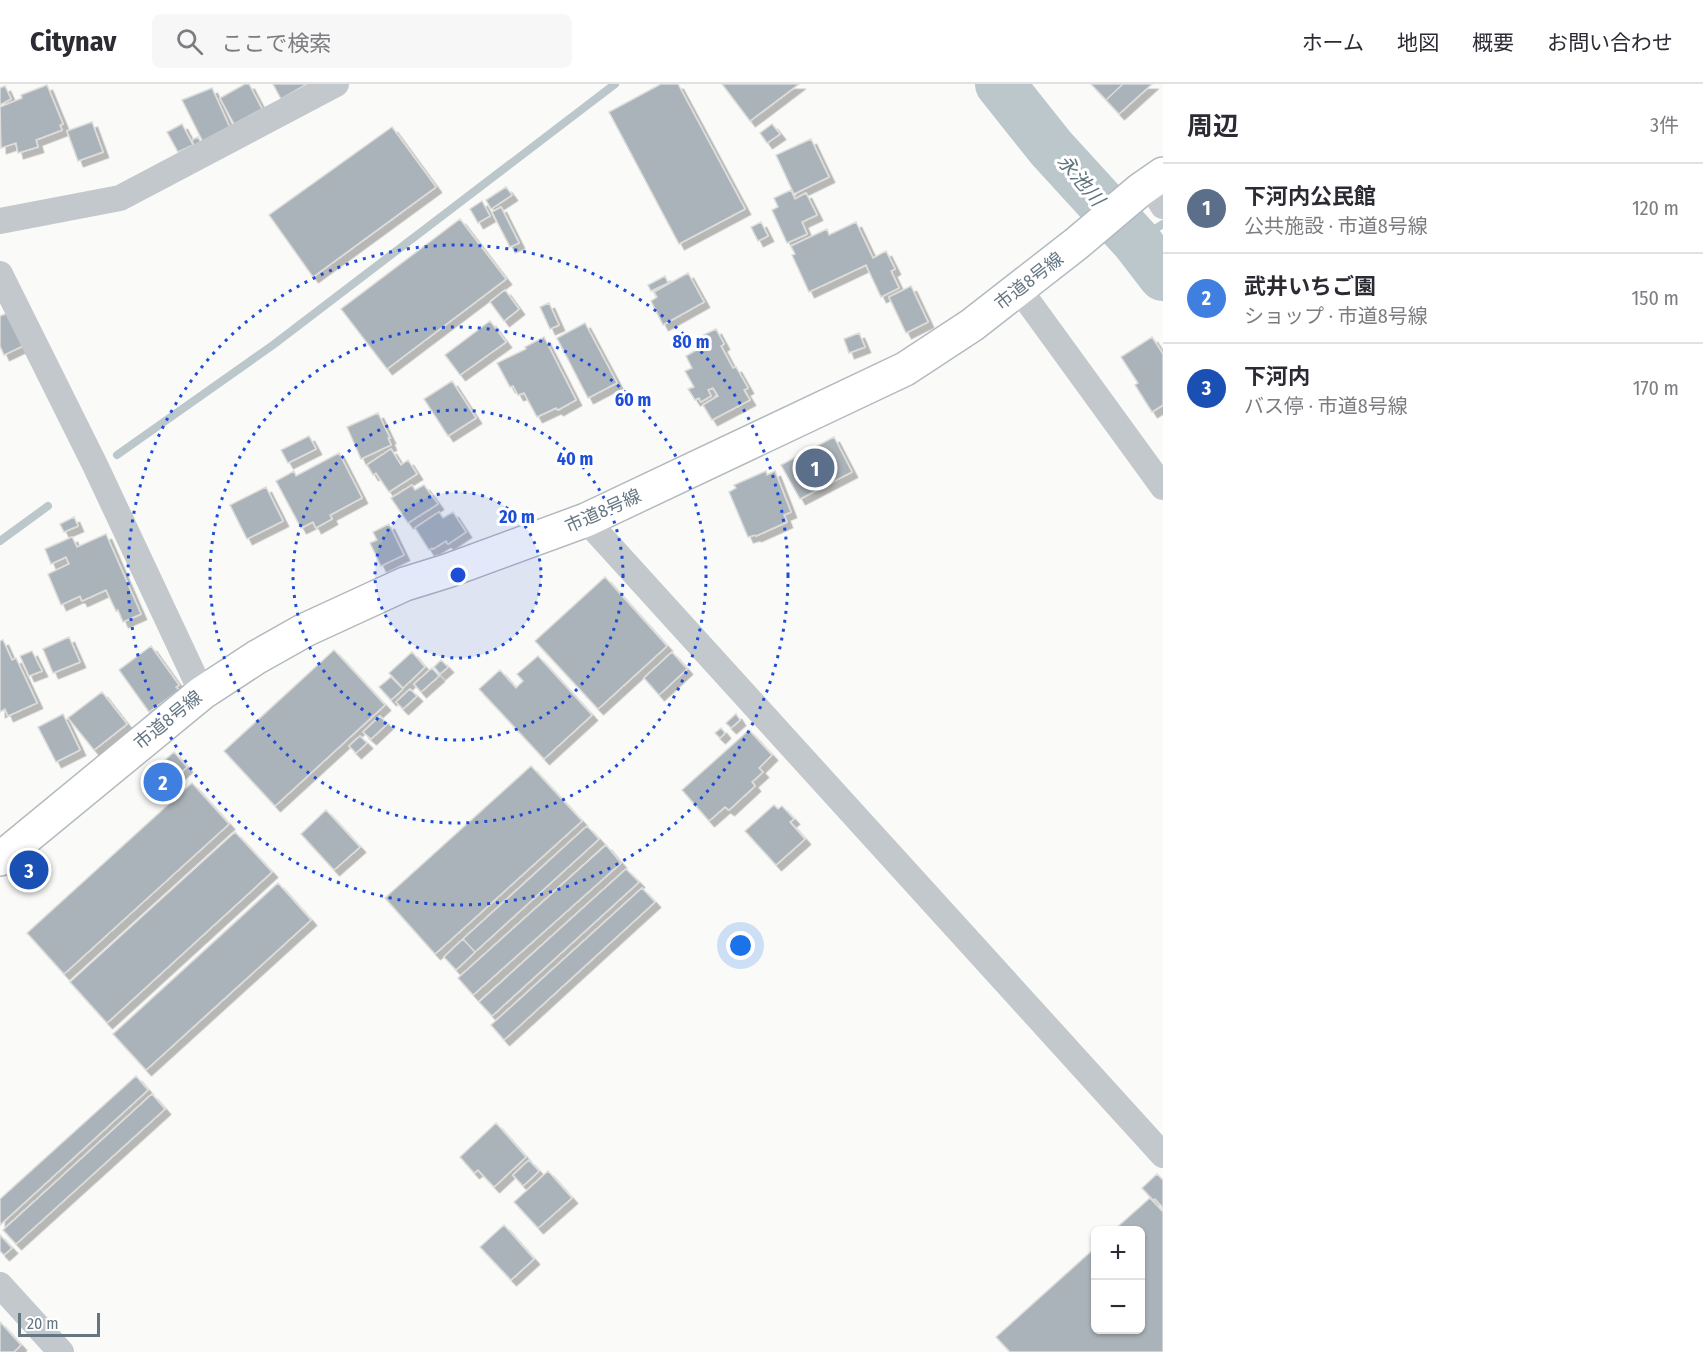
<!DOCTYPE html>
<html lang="ja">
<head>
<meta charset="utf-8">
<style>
	:root { --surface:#fff; --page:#f7f7f7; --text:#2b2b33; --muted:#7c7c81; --line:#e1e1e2; --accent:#0f766e }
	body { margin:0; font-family:"Fira Sans Condensed","Noto Sans JP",sans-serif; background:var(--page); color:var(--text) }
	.controls { position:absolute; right:18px; bottom:18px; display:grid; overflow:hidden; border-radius:9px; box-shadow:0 2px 4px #0004 }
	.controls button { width:54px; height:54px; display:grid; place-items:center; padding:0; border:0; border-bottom:2px solid var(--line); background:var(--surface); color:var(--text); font:30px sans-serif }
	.scale { position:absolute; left:18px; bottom:15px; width:82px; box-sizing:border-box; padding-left:6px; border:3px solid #657683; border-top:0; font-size:16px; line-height:21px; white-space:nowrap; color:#657683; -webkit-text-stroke:4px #fff; paint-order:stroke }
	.you { position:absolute; left:741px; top:862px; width:21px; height:21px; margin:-15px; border:4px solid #fff; border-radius:50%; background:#1a73e8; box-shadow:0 0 0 9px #1a73e833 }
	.badge { display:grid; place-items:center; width:39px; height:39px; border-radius:50%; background:var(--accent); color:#fff; font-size:20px; font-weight:700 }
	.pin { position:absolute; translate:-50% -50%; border:3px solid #fff; box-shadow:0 2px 6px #0006 }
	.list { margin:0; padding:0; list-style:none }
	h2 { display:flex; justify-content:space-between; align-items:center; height:78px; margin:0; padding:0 24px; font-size:26px }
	h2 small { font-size:20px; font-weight:400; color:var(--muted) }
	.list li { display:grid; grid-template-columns:39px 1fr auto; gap:18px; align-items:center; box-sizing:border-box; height:90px; padding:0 24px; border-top:2px solid var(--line) }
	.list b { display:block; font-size:22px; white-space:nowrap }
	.list p { margin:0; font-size:20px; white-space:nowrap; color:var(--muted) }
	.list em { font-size:20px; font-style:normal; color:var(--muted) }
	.icon { flex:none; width:33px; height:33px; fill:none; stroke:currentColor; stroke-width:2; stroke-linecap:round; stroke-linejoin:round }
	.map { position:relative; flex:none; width:1163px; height:1268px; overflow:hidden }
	header { display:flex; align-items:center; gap:36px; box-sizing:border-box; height:84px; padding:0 30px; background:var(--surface); border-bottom:2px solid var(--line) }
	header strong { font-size:28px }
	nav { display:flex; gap:33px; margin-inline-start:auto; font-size:21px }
	.search { width:420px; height:54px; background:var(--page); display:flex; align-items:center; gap:15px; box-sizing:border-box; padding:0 21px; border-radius:9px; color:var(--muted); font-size:22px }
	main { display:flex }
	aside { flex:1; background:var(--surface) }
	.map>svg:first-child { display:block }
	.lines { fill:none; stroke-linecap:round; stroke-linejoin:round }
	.stream { stroke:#bbc7cb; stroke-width:8 }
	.river { stroke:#bbc7cb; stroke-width:50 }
	.building { fill:#aab3b9; stroke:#dcdcda; stroke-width:1.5; filter:url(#shadow) }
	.secondary-casing { stroke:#b3babf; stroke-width:36 }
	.street { stroke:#c3c8cc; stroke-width:26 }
	.secondary { stroke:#fff; stroke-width:33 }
	.ring { fill:none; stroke:#1d4ed8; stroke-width:3; stroke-dasharray:3 6 }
	.labels { text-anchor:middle; stroke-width:6; stroke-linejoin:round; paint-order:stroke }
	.street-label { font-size:18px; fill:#657683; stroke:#fff }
	.water-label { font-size:20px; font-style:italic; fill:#60757c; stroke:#fff }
	.centre { fill:#1d4ed8; stroke:#fff; stroke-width:3 }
	.ring-label { font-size:18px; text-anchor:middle; font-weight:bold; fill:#1d4ed8; stroke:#fff; stroke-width:6; stroke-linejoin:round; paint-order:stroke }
</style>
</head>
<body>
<header>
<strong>Citynav</strong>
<div class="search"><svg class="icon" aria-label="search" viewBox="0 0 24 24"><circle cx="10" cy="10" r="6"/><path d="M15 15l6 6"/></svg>ここで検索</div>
<nav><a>ホーム</a><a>地図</a><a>概要</a><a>お問い合わせ</a></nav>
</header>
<main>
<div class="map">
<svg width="1163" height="1268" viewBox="0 0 1163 1268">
	<defs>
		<filter id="shadow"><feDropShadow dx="5.5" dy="5.5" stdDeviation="0" flood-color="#0004"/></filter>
	</defs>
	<rect width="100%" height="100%" fill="#fafaf8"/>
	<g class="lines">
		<path class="stream" d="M1136,157L1163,140
			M117,371L273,261L615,0
			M0,457L48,422"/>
		<path class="river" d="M1000,0L1051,64L1136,157L1163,192"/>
	</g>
	<path class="building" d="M245,0H249L262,25L234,40L220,14Z
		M273,0H307L281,15Z
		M661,0H678L745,125L679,160L609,28Z
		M722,0H799L750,37Z
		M1091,0H1123L1106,16Z
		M1123,0H1152L1119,30L1106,16Z
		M47,1L63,40L60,41L62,46L36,56L38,63L18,69L16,59L1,64L0,23L22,14L21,11Z
		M5,2L11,15L0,21V4Z
		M212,4L231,46L203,58L182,16Z
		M92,38L103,68L78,77L67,47Z
		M182,40L193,61L178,68L167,48Z
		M772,40L780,50L767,59L760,49Z
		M392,43L436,103L313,193L269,131Z
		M198,53L201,59L194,62L192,56Z
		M811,55L829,93L794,110L776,71Z
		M506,103L512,111L491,125L486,116Z
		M791,106L795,115L806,109L817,131L802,138L807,150L787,159L772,126L778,123L774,114Z
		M482,117L490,132L478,139L470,125Z
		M501,123L519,159L510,163L492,128Z
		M460,135L506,195L387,285L341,225Z
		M761,138L768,152L758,157L751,143Z
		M856,138L873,174L886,167L895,185L891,187L899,204L881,213L866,181L809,208L792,171L795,170L791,162L827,145L829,151Z
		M688,189L704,218L663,241L651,217L657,213L654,208Z
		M665,192L668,199L651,207L648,201Z
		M911,202L928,238L906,249L889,213Z
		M505,206L519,225L504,237L490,218Z
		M549,219L559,241L550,245L540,223Z
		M8,229L23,262L4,271L0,262V232Z
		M490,237L506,258L460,291L445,271Z
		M585,239L617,299L588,314L557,254Z
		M716,245L724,260L721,262L733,284L736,283L748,304L744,306L750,316L712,336L703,321L718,312L713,304L708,306L711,312L701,318L699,314L695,316L688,305L694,303L685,287L692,284L686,272L702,263L697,254Z
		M859,249L865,263L849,269L844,255Z
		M544,253L576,316L558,326L556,324L537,333L524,309L518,311L513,302L510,303L497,279L526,265L525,263Z
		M1152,253L1163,270V321L1152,328L1135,301L1138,299L1121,273Z
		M452,297L476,334L448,352L424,315Z
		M378,329L390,354H388L391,361L361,375L347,343Z
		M309,352L316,365L288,379L281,366Z
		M834,353L852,388L800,415L781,381Z
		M391,365L401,381L408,376L417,390L389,408L376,389L373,391L367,381Z
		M339,369L362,414L330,431L332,435L316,444L313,438L301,444L276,397L294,387L296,392Z
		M766,387L767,391L775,387L791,428L784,431L787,438L756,452L755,451L748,453L729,408L736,404L734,401Z
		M412,401L415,406L424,401L438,420L408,439L391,414Z
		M266,403L283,437L247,455L230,421Z
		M439,428L443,434L453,428L466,448L448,460L446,457L433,465L432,464L429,466L415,444Z
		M74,433L78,442L64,448L60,440Z
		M389,440L404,471L381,482L370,459L377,456L373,448Z
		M106,450L141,530L123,538L118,526L116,527L106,506L82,517L80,512L61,521L48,490L69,480L66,473L51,480L45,465L72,453L77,463Z
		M605,493L667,562L598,625L535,557Z
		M69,553L80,578L53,589L43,565Z
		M3,556L12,576L16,574L37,619L8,632L5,625L0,628V557Z
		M151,562L179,601L176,603L179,606L149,628L119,586Z
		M334,566L385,621L275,722L224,667Z
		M32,567L42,587L29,592L20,572Z
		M412,568L425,583L403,604L389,589Z
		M672,568L687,585L659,611L644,594Z
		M538,572L592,631L544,675L479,605L500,586L516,604L523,597L517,590Z
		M441,576L448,583L440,590L434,583Z
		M432,584L439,592L421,608L414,600Z
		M391,593L403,605L391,616L379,603Z
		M410,605L417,612L403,625L396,618Z
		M102,608L127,640L94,666L68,634Z
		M63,630L80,666L56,678L38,643Z
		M736,630L740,636L731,644L726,639Z
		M380,632L387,640L371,655L363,648Z
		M721,644L725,649L720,654L715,649Z
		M749,646L772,671L759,684L763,688L752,698L755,702L729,726L725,723L709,737L682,706Z
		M360,652L367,659L356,669L349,662Z
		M174,668L187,683L159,708L146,693Z
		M531,682L582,737L435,870L385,814Z
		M192,699L229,740L64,890L27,849Z
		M774,721L778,725L782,722L794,735L790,738L805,755L776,781L745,747Z
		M326,726L360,763L334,786L301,750Z
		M587,742L599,755L475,868L463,855Z
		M235,748L272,788L107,939L70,898Z
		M606,761L621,779L473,911L458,894Z
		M626,785L639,798L492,932L479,918Z
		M278,799L311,836L146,986L113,950Z
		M642,804L655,818L504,956L491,941Z
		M463,855L475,868L456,886L444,873Z
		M136,992L148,1006L0,1141V1115Z
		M152,1010L165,1025L16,1160L3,1146Z
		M496,1039L526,1073L494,1103L478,1086L474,1089L460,1073Z
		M529,1076L539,1087L523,1102L513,1091Z
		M548,1087L572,1114L538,1144L514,1118Z
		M1157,1090L1163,1096V1124L1155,1115L1153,1116L1142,1104Z
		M1150,1114L1163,1128V1268H1010L996,1253L1096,1163V1246H1140V1146H1114Z
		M504,1141L534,1175L511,1196L480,1163Z
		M0,1151L12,1164L4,1171L0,1167Z
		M0,1238L21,1261L14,1268H0Z"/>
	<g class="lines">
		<defs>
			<path id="secondary" d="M0,775L202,609L257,573L305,546L405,500L447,487L586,436L905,285L972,241L1076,160L1140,106L1163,90"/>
		</defs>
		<use href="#secondary" class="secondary-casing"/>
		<path class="street" d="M1149,99L1163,122
			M0,137L120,114L336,0
			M0,190L95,381L202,609
			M1019,205L1163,403
			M586,436L1163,1071
			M0,1201L61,1268"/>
		<use href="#secondary" class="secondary"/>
	</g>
	<circle cx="458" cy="491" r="83" fill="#1d4ed8" fill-opacity=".12"/>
	<g class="ring">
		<circle cx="458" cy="491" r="83"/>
		<circle cx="458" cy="491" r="165"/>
		<circle cx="458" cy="491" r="248"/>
		<circle cx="458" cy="491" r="330"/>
	</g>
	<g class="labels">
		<g class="street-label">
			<text transform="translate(1029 197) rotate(-38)" y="6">市道8号線</text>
			<text transform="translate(603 427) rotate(-24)" y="6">市道8号線</text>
			<text transform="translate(168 636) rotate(-39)" y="6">市道8号線</text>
		</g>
		<g class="water-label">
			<text transform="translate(1081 96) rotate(50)" y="7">永池川</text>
		</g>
	</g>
	<circle cx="458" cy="491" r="9" class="centre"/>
	<g class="ring-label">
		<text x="691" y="264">80 m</text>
		<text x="633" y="322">60 m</text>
		<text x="575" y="381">40 m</text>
		<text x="517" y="439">20 m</text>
	</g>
</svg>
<div class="controls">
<button>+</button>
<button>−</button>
</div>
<div class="scale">20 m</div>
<div class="you"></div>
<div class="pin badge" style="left:815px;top:384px;background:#5c6f8a">1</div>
<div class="pin badge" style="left:163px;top:698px;background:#3f7fe0">2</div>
<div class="pin badge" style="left:29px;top:786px;background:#1a4fb4">3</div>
</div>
<aside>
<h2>周辺<small>3件</small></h2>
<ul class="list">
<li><span class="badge" style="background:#5c6f8a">1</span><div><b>下河内公民館</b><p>公共施設 · 市道8号線</p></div><em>120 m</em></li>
<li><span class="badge" style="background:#3f7fe0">2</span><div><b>武井いちご園</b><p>ショップ · 市道8号線</p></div><em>150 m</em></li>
<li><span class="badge" style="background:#1a4fb4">3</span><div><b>下河内</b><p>バス停 · 市道8号線</p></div><em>170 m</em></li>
</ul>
</aside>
</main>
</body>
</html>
